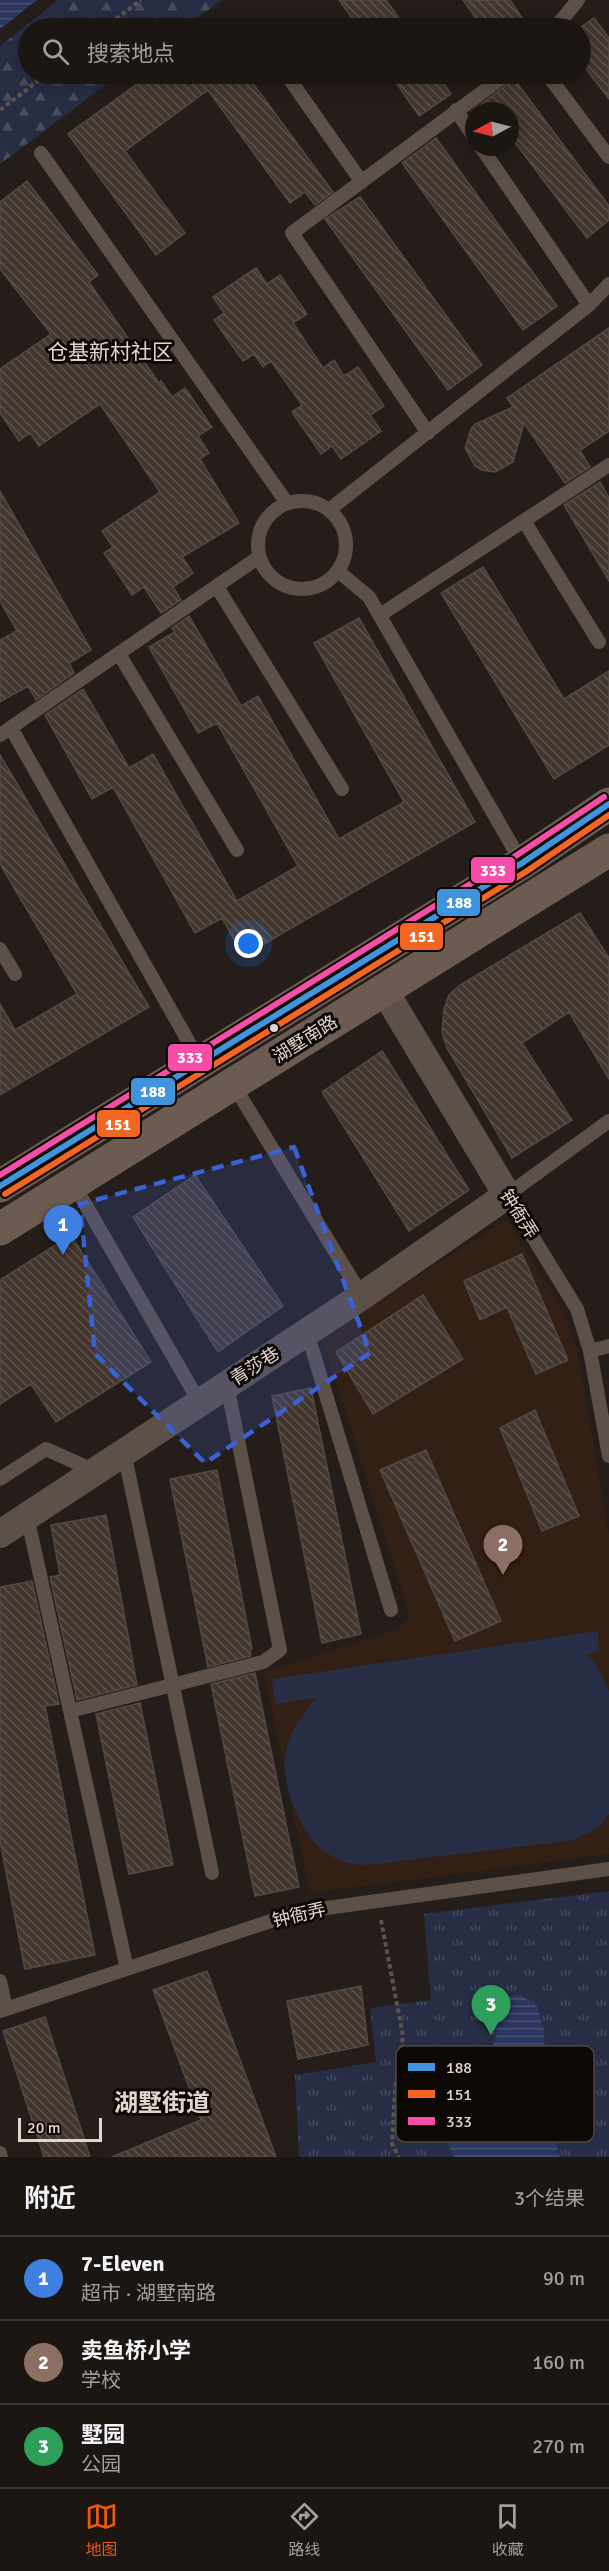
<!DOCTYPE html>
<html lang="zh">
<head>
<meta charset="utf-8">
<style>
	:root { --surface:#1c1613; --page:#251f1c; --text:#f1f3f6; --muted:#a09fa0; --line:#3a3533; --accent:#ea580c }
	body { margin:0; font-family:Signika,"Noto Sans SC",sans-serif; background:var(--page); color:var(--text) }
	.compass { position:absolute; left:465px; top:102px; width:54px; height:54px; border-radius:50%; background:var(--surface); box-shadow:0 3px 15px #0003; rotate:263deg }
	.scale { position:absolute; left:18px; bottom:15px; width:84px; box-sizing:border-box; padding-left:6px; border:3px solid #e0d6cf; border-top:0; font-size:16px; line-height:21px; white-space:nowrap; color:#e0d6cf; -webkit-text-stroke:4px #0e0805; paint-order:stroke }
	.you { position:absolute; left:249px; top:944px; width:21px; height:21px; margin:-15px; border:4px solid #fff; border-radius:50%; background:#1a73e8; box-shadow:0 0 0 9px #1a73e833 }
	.badge { display:grid; place-items:center; width:39px; height:39px; border-radius:50%; background:var(--accent); color:#fff; font-size:20px; font-weight:700 }
	.pin { position:absolute; translate:-50% -50px; filter:drop-shadow(0 2px 3px #0008) }
	.pin::after { content:''; position:absolute; top:32px; width:21px; height:18px; background:inherit; clip-path:polygon(0 0,100% 0,50% 100%) }
	.list { margin:0; padding:0; list-style:none }
	h2 { display:flex; justify-content:space-between; align-items:center; height:78px; margin:0; padding:0 24px; font-size:26px }
	h2 small { font-size:20px; font-weight:400; color:var(--muted) }
	.list li { display:grid; grid-template-columns:39px 1fr auto; gap:18px; align-items:center; box-sizing:border-box; height:84px; padding:0 24px; border-top:2px solid var(--line) }
	.list b { display:block; font-size:22px; white-space:nowrap }
	.list p { margin:0; font-size:20px; white-space:nowrap; color:var(--muted) }
	.list em { font-size:20px; font-style:normal; color:var(--muted) }
	.icon { flex:none; width:33px; height:33px; fill:none; stroke:currentColor; stroke-width:2; stroke-linecap:round; stroke-linejoin:round }
	.map { position:relative; flex:none; width:609px; height:2157px; overflow:hidden }
	.search { position:absolute; background:var(--surface); box-shadow:0 3px 15px #0003; left:18px; right:18px; top:18px; height:66px; display:flex; align-items:center; gap:15px; box-sizing:border-box; padding:0 21px; border-radius:33px; color:var(--muted); font-size:22px }
	.sheet { height:330px; background:var(--surface) }
	nav { display:flex; justify-content:space-around; align-items:center; box-sizing:border-box; height:84px; border-top:2px solid var(--line); background:var(--surface); font-size:16px; color:var(--muted) }
	nav a { display:grid; justify-items:center; gap:3px }
	nav .on { color:var(--accent) }
	.map>svg:first-child { display:block }
	.built { fill:#332014 }
	.grass { fill:#272d44 }
	.forest { fill:url(#forest-firs) }
	.park { fill:url(#park-tufts) }
	.water { fill:url(#water-rules) }
	.building { fill:url(#building-back-hatch); stroke:#514945; stroke-width:1.5 }
	.lines { fill:none; stroke-linecap:round; stroke-linejoin:round }
	.path { stroke:#5b524b; stroke-width:4; stroke-dasharray:4.5 3; stroke-linecap:butt }
	.lane { stroke:#5d5048; stroke-width:14 }
	.street { stroke:#5d5048; stroke-width:28 }
	.secondary { stroke:#6b5b50; stroke-width:33 }
	.bus-1-casing { stroke:#0e0805; stroke-width:10 }
	.bus-2-casing { stroke:#0e0805; stroke-width:10 }
	.bus-3-casing { stroke:#0e0805; stroke-width:10 }
	.bus-1 { stroke:#4094de; stroke-width:6 }
	.bus-2 { stroke:#f26522; stroke-width:6 }
	.bus-3 { stroke:#f54da8; stroke-width:6 }
	.marked { fill:#3a62d7; fill-opacity:0.2; stroke:#3a62d7; stroke-width:4.5; stroke-dasharray:12 8; stroke-linejoin:round }
	.bus-dot { fill:#e0d6cf; stroke:#0e0805; stroke-width:2 }
	.labels { text-anchor:middle; stroke-width:6; stroke-linejoin:round; paint-order:stroke }
	.street-label { font-size:18px; fill:#e0d6cf; stroke:#0e0805 }
	.quarter-label { font-size:21px; fill:#e0d6cf; stroke:#0e0805 }
	.district-label { font-size:24px; font-weight:bold; fill:#e0d6cf; stroke:#0e0805 }
	.key { fill:#0e0805; stroke:#4d4642; stroke-width:1.5 }
	.key-label { font-size:16px; fill:#e0d6cf }
	.line-badge { stroke:#0e0805; stroke-width:2 }
	.badge-label { font-size:16px; text-anchor:middle; font-weight:bold; fill:#fff }
</style>
</head>
<body>
<div class="map">
<svg width="609" height="2157" viewBox="0 0 609 2157">
	<defs>
		<pattern id="forest-firs" width="22" height="20" patternUnits="userSpaceOnUse" patternTransform="scale(1.5)"><rect width="22" height="20" fill="#272d44"/><path d="M5 1l3.5 6h-7zM16 11l3.5 6h-7z" fill="#464b5e"/></pattern>
		<pattern id="park-tufts" width="24" height="20" patternUnits="userSpaceOnUse" patternTransform="scale(1.5)"><rect width="24" height="20" fill="#272d44"/><path d="M3 7l-1-3M5 7V3M7 7l1-3M15 17l-1-3M17 17v-4M19 17l1-3" fill="none" stroke="#464b5e"/></pattern>
		<pattern id="water-rules" width="6" height="5" patternUnits="userSpaceOnUse" patternTransform="scale(1.5)"><rect width="6" height="5" fill="#2c3660"/><path d="M0 2.5h6" fill="none" stroke="#4a5276"/></pattern>
		<pattern id="building-back-hatch" width="6" height="6" patternUnits="userSpaceOnUse" patternTransform="scale(1.5)"><rect width="6" height="6" fill="#43362e"/><path d="M-1 5l2 2M0 0l6 6M5-1l2 2" fill="none" stroke="#5e524b"/></pattern>
	</defs>
	<rect width="100%" height="100%" fill="#251d19"/>
	<path class="built" d="M507,1219L562,1310L577,1348L609,1534V1854L310,1893L264,1672L397,1630L410,1617L322,1338Z"/>
	<path class="grass" d="M598,1631L599,1651L586,1655L595,1662L609,1691V1814C601,1829 586,1834 570,1841C519,1847 467,1853 416,1859C397,1861 365,1868 348,1863C314,1854 299,1823 289,1793C277,1754 291,1727 317,1698L275,1704L272,1679Z"/>
	<path class="forest" d="M58,0H222L183,28H28V74H120L0,164V46Z"/>
	<path class="park" d="M609,1891V2157H299L295,2075L376,2062L370,2008L431,2000L424,1914Z"/>
	<path class="water" d="M0,0H37L0,29Z
		M517,1994L536,2004L544,2030L546,2107L560,2157H454L437,2120L438,2098L462,2072L491,2053L496,2036L493,2014L500,1999Z"/>
	<path class="building" d="M339,0H386L406,28H359Z
		M463,0H510L529,28H483Z
		M594,18L609,38V99L580,61V28Z
		M151,74H246L333,192L315,205L305,192L290,203L208,90L125,151L185,233L156,255L68,134Z
		M390,74H437L451,94L419,116Z
		M514,79L609,206V220L587,238L510,136V111H472Z
		M436,138L557,306L523,330L402,163Z
		M27,181L98,275L89,282L159,383L161,381L172,397L185,388L212,427L198,436L209,453L200,459L239,523L182,557L193,573L173,587L181,600L161,613L144,587L132,595L104,553L113,547L102,531L160,492L100,404L39,446L30,433L19,441L0,413V369L51,334L0,269V202Z
		M360,197L482,365L448,390L325,219Z
		M256,268L267,284L280,275L307,314L293,323L323,368L334,360L344,376L358,367L384,406L370,415L381,431L341,459L332,446L321,454L292,412L302,405L271,361L263,367L254,354L243,361L214,320L224,313L213,297Z
		M609,328V431L580,450L590,467L565,483L524,423L513,462L495,472L482,470L475,466L465,448L471,429L475,424L513,407L507,398Z
		M600,482L609,498V581L564,505Z
		M0,491L91,650L69,663L74,673L36,700L28,686L0,702V640L17,631L0,601Z
		M483,567L564,699L609,671V745L554,779L441,593Z
		M189,616L241,706L258,696L339,839L404,802L314,643L359,618L475,822L243,956L222,918L195,933L113,787L92,799L45,715L83,689L129,768L153,754L237,901L298,866L217,723L198,733L149,647L175,632L172,628Z
		M0,755L149,1007L0,1095V1004L15,1030L77,994L0,864Z
		M580,913L609,958V1079L569,1012L522,1043L572,1120L512,1158L447,1048L442,1032L444,1009L449,995L460,985Z
		M382,1051L469,1190L409,1231L322,1092Z
		M195,1175L283,1306L218,1352L133,1217Z
		M71,1235L151,1362L56,1422L31,1384L0,1404V1280Z
		M522,1254L568,1360L536,1374L507,1307L480,1320L464,1281Z
		M423,1295L463,1359L373,1414L336,1352Z
		M311,1388L361,1634L322,1643L272,1396Z
		M535,1410L579,1516L542,1531L500,1428Z
		M426,1450L501,1621L455,1641L380,1470Z
		M217,1470L252,1649L250,1650L251,1656L208,1667L170,1479Z
		M106,1515L137,1685L77,1700L50,1577L60,1575L51,1525Z
		M32,1581L59,1704L45,1706L95,1955L25,1969L0,1841V1587Z
		M255,1673L299,1887L255,1896L211,1684Z
		M140,1703L173,1865L129,1874L96,1714Z
		M207,1971L276,2157H112L201,2120L153,1990Z
		M361,1986L368,2045L298,2059L287,2001Z
		M45,2017L90,2157H44L3,2031Z"/>
	<g class="lines">
		<path class="path" d="M104,28L141,0
			M0,110L47,74
			M381,1920L403,2036L395,2089L392,2144L399,2157"/>
		<path class="lane" d="M555,28L578,0
			M286,74L361,181
			M547,74L609,157
			M456,110L474,137
			M481,147L589,305
			M41,153L287,503
			M428,433L292,233L507,74
			M258 545a44 44 0 1 1 88 0a44 44 0 1 1-88 0Z
			M329,510L589,305L609,284
			M524,521L599,642
			M338,571L369,597L522,863
			M217,587L342,789
			M380,615L609,465
			M119,654L237,850
			M11,728L200,1062
			M0,735L259,557
			M0,949L15,974
			M233,1084L362,1296
			M609,1121L507,1195L577,1309L590,1351L609,1456
			M73,1183L200,1403
			M307,1332L391,1610
			M590,1351L609,1346
			M124,1452L212,1873
			M0,1479L46,1449L95,1471
			M27,1516L127,1969
			M70,1711L263,1662L280,1650L227,1385
			M0,1981L6,2009
			M0,2011L298,1912L609,1869
			M0,2153L1,2157"/>
		<path class="street" d="M0,1534L362,1296L507,1195L384,990"/>
		<path class="secondary" d="M0,1186L522,863L609,804
			M0,1229L609,850"/>
		<defs>
			<path id="bus-1" d="M0,1186L522,863L609,804"/>
			<path id="bus-2" d="M5,1194L527,871L609,815"/>
			<path id="bus-3" d="M0,1175L517,855L604,797"/>
		</defs>
		<use href="#bus-1" class="bus-1-casing"/>
		<use href="#bus-2" class="bus-2-casing"/>
		<use href="#bus-3" class="bus-3-casing"/>
		<use href="#bus-1" class="bus-1"/>
		<use href="#bus-2" class="bus-2"/>
		<use href="#bus-3" class="bus-3"/>
	</g>
	<path class="marked" d="M294,1147L370,1353L205,1463L95,1354L80,1204Z"/>
	<circle class="bus-dot" cx="274" cy="1028" r="5"/>
	<g class="labels">
		<g class="street-label">
			<text transform="translate(305 1039) rotate(-32)" y="6">湖墅南路</text>
			<text transform="translate(519 1214) rotate(58)" y="6">钟衙弄</text>
			<text transform="translate(255 1366) rotate(-33)" y="6">青莎巷</text>
			<text transform="translate(299 1915) rotate(-13)" y="6">钟衙弄</text>
		</g>
		<g class="quarter-label">
			<text x="110" y="359">仓基新村社区</text>
		</g>
		<g class="district-label">
			<text x="162" y="2111">湖墅街道</text>
		</g>
	</g>
	<rect x="396" y="2046" width="198" height="96" rx="9" class="key"/>
	<rect x="408" y="2063" width="27" height="8" fill="#4094de"/>
	<rect x="408" y="2090" width="27" height="8" fill="#f26522"/>
	<rect x="408" y="2117" width="27" height="8" fill="#f54da8"/>
	<g class="key-label">
		<text x="446" y="2073">188</text>
		<text x="446" y="2100">151</text>
		<text x="446" y="2127">333</text>
	</g>
	<g class="line-badge">
		<rect x="470" y="856" width="46" height="28" rx="6" fill="#f54da8"/>
		<rect x="436" y="888" width="45" height="29" rx="6" fill="#4094de"/>
		<rect x="399" y="922" width="45" height="29" rx="6" fill="#f26522"/>
		<rect x="167" y="1043" width="46" height="29" rx="6" fill="#f54da8"/>
		<rect x="130" y="1077" width="46" height="29" rx="6" fill="#4094de"/>
		<rect x="96" y="1109" width="45" height="29" rx="6" fill="#f26522"/>
	</g>
	<g class="badge-label">
		<text x="493" y="876">333</text>
		<text x="459" y="908">188</text>
		<text x="422" y="942">151</text>
		<text x="190" y="1063">333</text>
		<text x="153" y="1097">188</text>
		<text x="118" y="1130">151</text>
	</g>
</svg>
<svg class="compass" viewBox="-18 -18 36 36"><path d="M0-13l5 13h-10z" fill="#e53935"/><path d="M0 13l5-13h-10z" fill="#a09fa0"/></svg>
<div class="scale">20 m</div>
<div class="you"></div>
<div class="pin badge" style="left:63px;top:1255px;background:#3f7fe0">1</div>
<div class="pin badge" style="left:503px;top:1575px;background:#8d6e63">2</div>
<div class="pin badge" style="left:491px;top:2035px;background:#2e9e5b">3</div>
<div class="search"><svg class="icon" aria-label="search" viewBox="0 0 24 24"><circle cx="10" cy="10" r="6"/><path d="M15 15l6 6"/></svg>搜索地点</div>
</div>
<section class="sheet">
<h2>附近<small>3个结果</small></h2>
<ul class="list">
<li><span class="badge" style="background:#3f7fe0">1</span><div><b>7-Eleven</b><p>超市 · 湖墅南路</p></div><em>90 m</em></li>
<li><span class="badge" style="background:#8d6e63">2</span><div><b>卖鱼桥小学</b><p>学校</p></div><em>160 m</em></li>
<li><span class="badge" style="background:#2e9e5b">3</span><div><b>墅园</b><p>公园</p></div><em>270 m</em></li>
</ul>
</section>
<nav>
<a class="on"><svg class="icon" aria-label="map" viewBox="0 0 24 24"><path d="M3 6l6-2 6 2 6-2v14l-6 2-6-2-6 2zM9 4v14M15 6v14"/></svg>地图</a>
<a><svg class="icon" aria-label="directions" viewBox="0 0 24 24"><path d="M12 3l9 9-9 9-9-9zM9 14v-3h6M13 9l2 2-2 2"/></svg>路线</a>
<a><svg class="icon" aria-label="saved" viewBox="0 0 24 24"><path d="M7 4h10v16l-5-4-5 4z"/></svg>收藏</a>
</nav>
</body>
</html>
